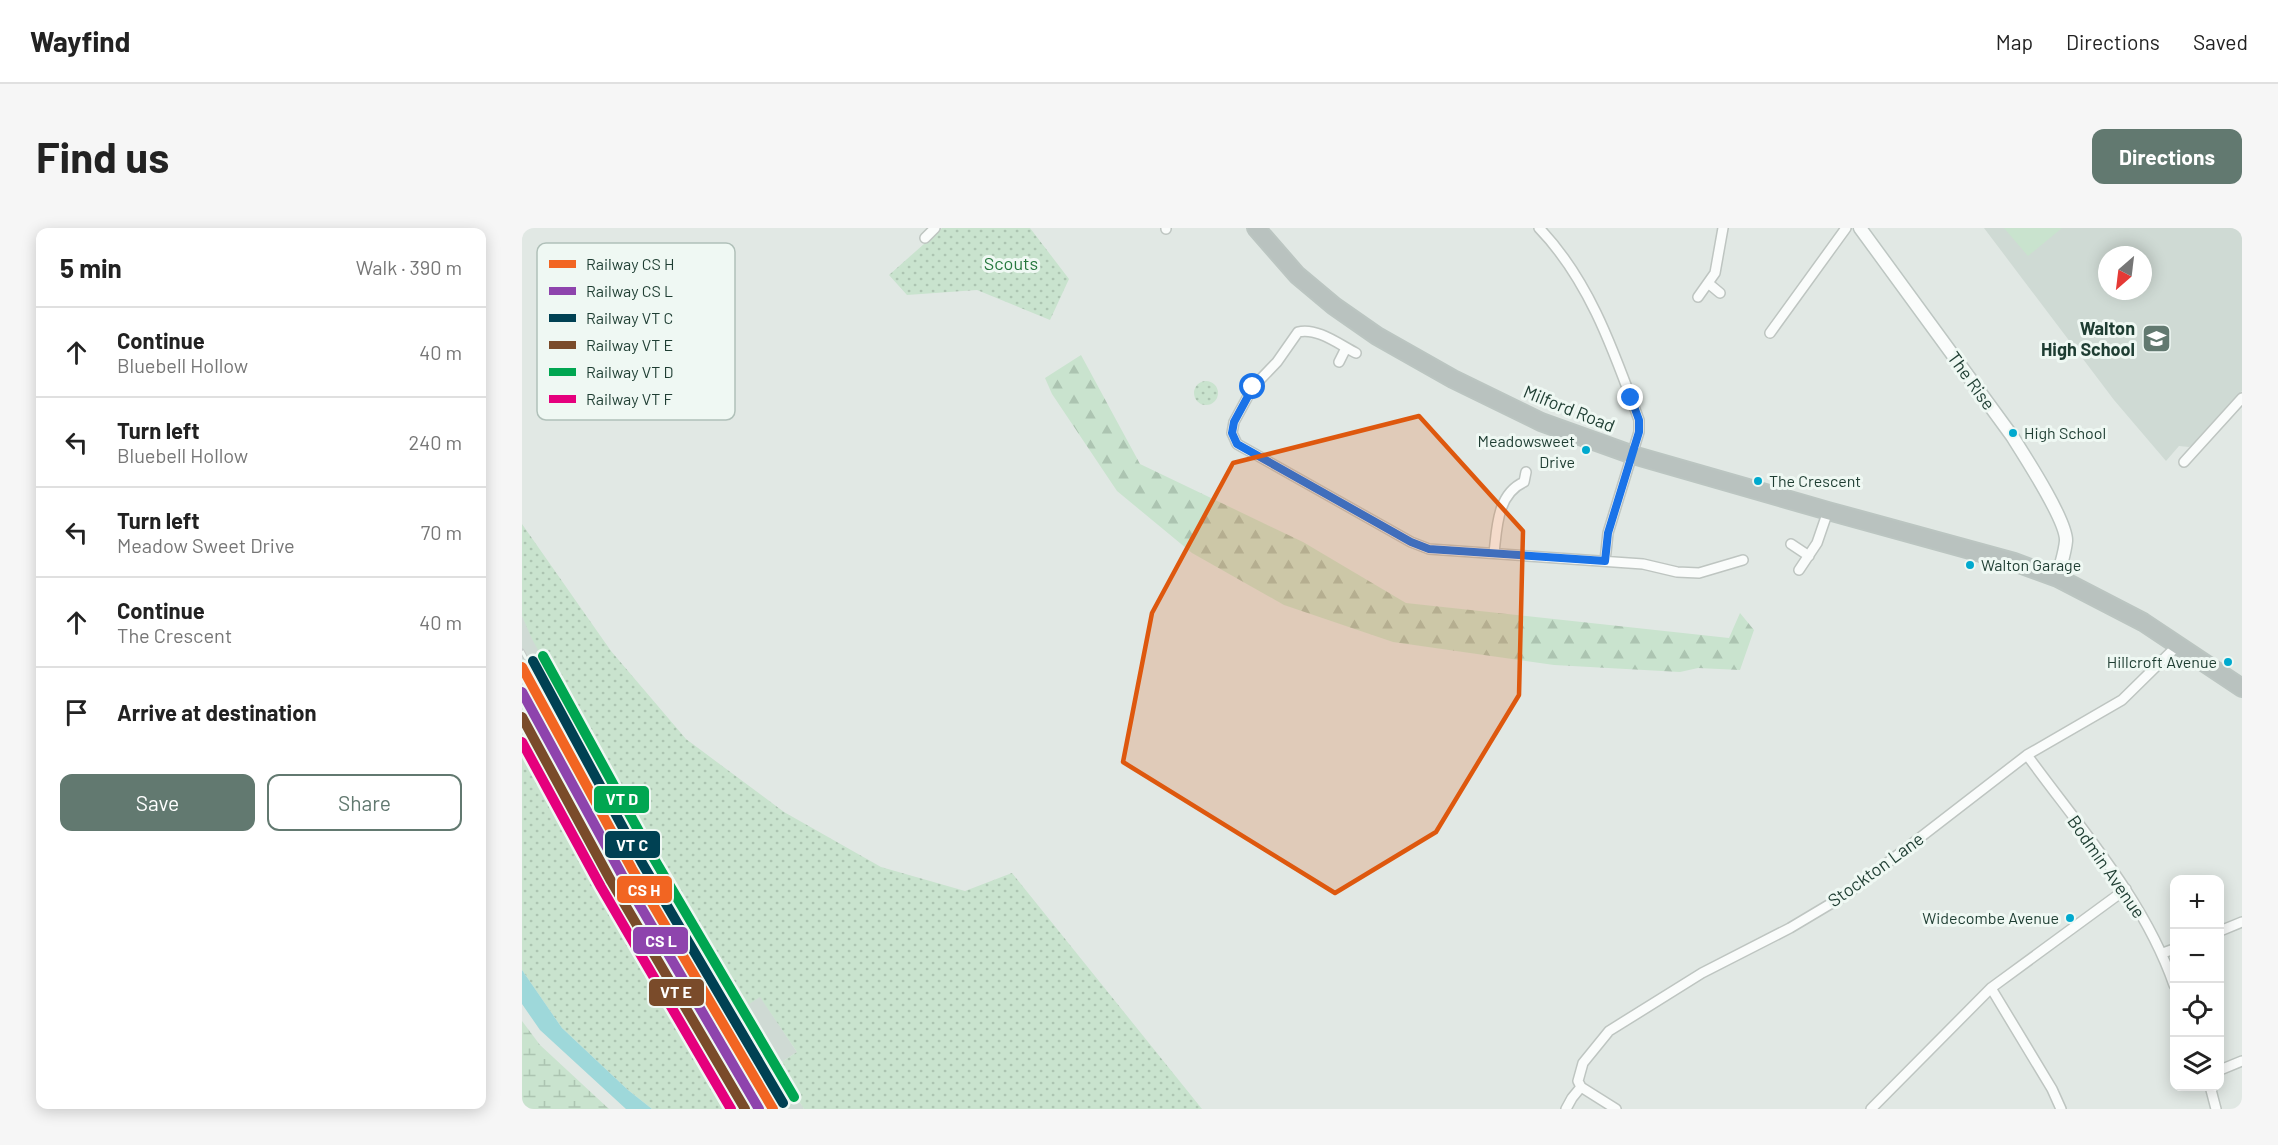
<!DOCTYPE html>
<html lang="en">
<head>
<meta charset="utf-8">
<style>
	:root { --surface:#fff; --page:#f6f6f6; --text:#222; --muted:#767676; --line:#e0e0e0; --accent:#627970 }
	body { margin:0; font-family:Barlow,sans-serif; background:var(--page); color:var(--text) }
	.controls { position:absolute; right:18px; bottom:18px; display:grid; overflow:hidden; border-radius:12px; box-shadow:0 3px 15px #0003 }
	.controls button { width:54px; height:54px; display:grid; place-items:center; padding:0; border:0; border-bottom:2px solid var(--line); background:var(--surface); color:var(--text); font:30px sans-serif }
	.compass { position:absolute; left:1576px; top:18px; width:54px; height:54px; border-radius:50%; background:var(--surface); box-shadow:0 3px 15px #0003; rotate:208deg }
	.stop { position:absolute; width:18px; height:18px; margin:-14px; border:4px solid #1a73e8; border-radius:50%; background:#fff }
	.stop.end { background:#1a73e8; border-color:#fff; box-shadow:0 2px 6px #0008 }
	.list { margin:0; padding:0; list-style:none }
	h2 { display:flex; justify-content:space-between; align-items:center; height:78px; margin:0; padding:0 24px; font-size:26px }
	h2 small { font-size:20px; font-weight:400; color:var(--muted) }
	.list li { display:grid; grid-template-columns:39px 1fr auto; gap:18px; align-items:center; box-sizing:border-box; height:90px; padding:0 24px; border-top:2px solid var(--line) }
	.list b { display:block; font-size:22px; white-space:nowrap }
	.list p { margin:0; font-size:20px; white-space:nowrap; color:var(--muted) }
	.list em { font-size:20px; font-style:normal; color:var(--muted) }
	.actions { display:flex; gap:12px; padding:18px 24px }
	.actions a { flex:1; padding:14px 0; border:2px solid var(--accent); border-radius:12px; text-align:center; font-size:21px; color:var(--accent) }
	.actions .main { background:var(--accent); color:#fff }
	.icon { flex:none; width:33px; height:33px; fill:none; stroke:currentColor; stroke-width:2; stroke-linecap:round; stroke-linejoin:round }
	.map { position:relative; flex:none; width:1720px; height:881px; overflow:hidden; border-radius:12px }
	header { display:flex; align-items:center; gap:36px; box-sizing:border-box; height:84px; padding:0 30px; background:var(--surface); border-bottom:2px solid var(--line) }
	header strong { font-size:28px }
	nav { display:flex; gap:33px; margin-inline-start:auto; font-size:21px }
	.intro { display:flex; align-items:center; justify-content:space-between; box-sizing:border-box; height:144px; padding:0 36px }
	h1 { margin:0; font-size:42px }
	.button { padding:15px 27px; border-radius:12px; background:var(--accent); color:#fff; font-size:21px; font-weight:700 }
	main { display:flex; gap:36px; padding:0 36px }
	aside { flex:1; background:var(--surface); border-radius:12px; box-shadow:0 3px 15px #0003 }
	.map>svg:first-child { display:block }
	.built { fill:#cfdad4; fill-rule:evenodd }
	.green { fill:url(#green-dots) }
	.forest { fill:url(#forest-firs) }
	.wetland { fill:url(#wetland-marsh) }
	.pitch { fill:#c9e3ce }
	.water { fill:#9ed8da }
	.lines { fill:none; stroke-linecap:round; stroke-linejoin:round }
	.street-casing { stroke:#bec5c1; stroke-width:12 }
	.secondary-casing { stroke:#bdc6c2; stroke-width:15 }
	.highway-casing { stroke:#bbc5c1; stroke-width:20 }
	.street { stroke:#fafcfb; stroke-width:9 }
	.secondary { stroke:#fafcfb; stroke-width:12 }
	.highway { stroke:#b9c2bf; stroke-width:16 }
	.rail-casing { stroke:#c5cac8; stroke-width:5 }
	.rail { stroke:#eff8f3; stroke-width:3; stroke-dasharray:9; stroke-linecap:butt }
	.rail-1-casing { stroke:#eff8f3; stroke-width:15 }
	.rail-2-casing { stroke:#eff8f3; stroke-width:15 }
	.rail-3-casing { stroke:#eff8f3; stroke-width:15 }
	.rail-4-casing { stroke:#eff8f3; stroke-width:15 }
	.rail-5-casing { stroke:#eff8f3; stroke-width:15 }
	.rail-6-casing { stroke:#eff8f3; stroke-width:15 }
	.rail-1 { stroke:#f26522; stroke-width:10 }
	.rail-2 { stroke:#8e44ad; stroke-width:10 }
	.rail-3 { stroke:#004153; stroke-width:10 }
	.rail-4 { stroke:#7a4b2a; stroke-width:10 }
	.rail-5 { stroke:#00a651; stroke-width:10 }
	.rail-6 { stroke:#e5007d; stroke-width:10 }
	.route { stroke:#1a73e8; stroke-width:8 }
	.marked { fill:#de580e; fill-opacity:0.2; stroke:#de580e; stroke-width:4.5; stroke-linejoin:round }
	.bus-dot { fill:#00a9ce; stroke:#eff8f3; stroke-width:2 }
	.labels { text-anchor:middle; stroke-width:6; stroke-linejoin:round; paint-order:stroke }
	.bus-label { font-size:16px; fill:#1e3d32; stroke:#eff8f3; text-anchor:start }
	.park-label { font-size:18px; fill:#25773d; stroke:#eff8f3 }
	.poi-label { font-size:18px; font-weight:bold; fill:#1e3d32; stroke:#eff8f3; text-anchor:end }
	.street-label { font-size:18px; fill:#1e3d32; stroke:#eff8f3 }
	.key { fill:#eff8f3; stroke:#b0c0b9; stroke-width:1.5 }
	.key-label { font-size:16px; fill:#1e3d32 }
	.line-badge { stroke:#eff8f3; stroke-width:2 }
	.badge-label { font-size:16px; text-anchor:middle; font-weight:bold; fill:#fff }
</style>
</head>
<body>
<header>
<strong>Wayfind</strong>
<nav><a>Map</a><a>Directions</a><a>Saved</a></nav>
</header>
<div class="intro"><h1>Find us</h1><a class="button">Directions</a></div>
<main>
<aside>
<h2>5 min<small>Walk · 390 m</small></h2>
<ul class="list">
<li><svg class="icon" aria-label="ahead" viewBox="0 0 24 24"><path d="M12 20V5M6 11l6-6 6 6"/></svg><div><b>Continue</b><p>Bluebell Hollow</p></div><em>40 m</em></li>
<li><svg class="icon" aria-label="left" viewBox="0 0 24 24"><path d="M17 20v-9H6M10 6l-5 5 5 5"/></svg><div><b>Turn left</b><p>Bluebell Hollow</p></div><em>240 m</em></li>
<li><svg class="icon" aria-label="left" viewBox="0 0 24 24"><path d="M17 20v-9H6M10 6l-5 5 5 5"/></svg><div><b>Turn left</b><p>Meadow Sweet Drive</p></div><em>70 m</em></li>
<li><svg class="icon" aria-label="ahead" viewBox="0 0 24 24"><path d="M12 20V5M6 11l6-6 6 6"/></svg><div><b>Continue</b><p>The Crescent</p></div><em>40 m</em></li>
<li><svg class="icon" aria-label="arrive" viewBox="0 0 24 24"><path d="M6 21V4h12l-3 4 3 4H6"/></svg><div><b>Arrive at destination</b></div></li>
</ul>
<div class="actions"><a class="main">Save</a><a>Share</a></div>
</aside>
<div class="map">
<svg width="1720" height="881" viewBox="0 0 1720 881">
	<defs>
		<pattern id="green-dots" width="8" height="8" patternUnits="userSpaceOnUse" patternTransform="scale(1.5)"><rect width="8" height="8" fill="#c9e3ce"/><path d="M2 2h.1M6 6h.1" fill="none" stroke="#acc4b1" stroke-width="1.8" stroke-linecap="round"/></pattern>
		<pattern id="forest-firs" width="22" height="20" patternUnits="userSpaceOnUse" patternTransform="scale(1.5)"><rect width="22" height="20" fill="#c9e3ce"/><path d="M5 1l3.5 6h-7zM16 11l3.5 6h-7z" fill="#acc4b1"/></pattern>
		<pattern id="wetland-marsh" width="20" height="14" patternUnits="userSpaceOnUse" patternTransform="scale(1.5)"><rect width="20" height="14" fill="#c9e3ce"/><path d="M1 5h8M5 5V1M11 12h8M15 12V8" fill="none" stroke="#acc4b1"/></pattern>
	</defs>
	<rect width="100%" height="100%" fill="#e1e8e4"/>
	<path class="built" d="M1462,0H1720V163L1674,215L1667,219L1657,218L1644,233L1592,172ZM1585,27H1621V63H1585Z
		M0,388L95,566L218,781L238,768L275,824L255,837L282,881H227L180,798L73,628L0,489Z"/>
	<path class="green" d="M420,0H508L547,51L528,92L455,62L385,67L367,47Z
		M672 165a12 12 0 1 1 24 0a12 12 0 1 1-24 0Z
		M0,296L89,423L164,511L262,584L359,639L443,663L490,645L680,881H282L255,837L275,824L238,769L218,782L95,566L10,411L0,388Z
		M0,489L74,628L180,798L227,881H130L106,862L40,800L0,742Z"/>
	<path class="forest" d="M559,127L618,236L781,314L884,375L1207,410L1218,385L1232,402L1218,442L1176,440L1158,444L1032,437L871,414L762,377L670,325L595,263L530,166L523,150Z"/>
	<path class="wetland" d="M0,793L18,817L87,881H0Z"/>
	<path class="pitch" d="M1482,0H1540L1506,28Z"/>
	<path class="water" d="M0,742L40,800L106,862L130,881H104L18,802L0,776Z"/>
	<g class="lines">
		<defs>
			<path id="street" d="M644,0V1
				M1017,0C1068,53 1092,124 1117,192V204L1086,305L1083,333
				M403,10L413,0
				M1186,55L1198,65
				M1176,69L1193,45L1201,0
				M1248,105L1324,0
				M834,125C818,117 795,99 776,104L755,134L731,159L712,194L710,205L715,216L889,314L907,321L1121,336L1155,344L1177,345L1221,332
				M817,134L824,120
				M1662,234L1720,170
				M1269,316L1287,328
				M972,325C975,300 975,266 1002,254L1004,244
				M1277,342L1295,315L1306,283
				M1505,527C1558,600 1622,671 1652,757
				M1698,703L1720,694
				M1641,725L1652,721
				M1469,760L1530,861L1539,881
				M1698,842L1720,833
				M1688,858L1694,881
				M1059,859L1056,853L1061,835L1087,803L1180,745L1268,700L1325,666L1505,527L1600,472L1657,416
				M1059,859L1094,881
				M1044,881L1050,870L1059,859
				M1349,881L1469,760L1604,661"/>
			<path id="secondary" d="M1338,0L1490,208C1502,227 1545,293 1544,313C1543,325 1538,338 1536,350"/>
			<path id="highway" d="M734,0L775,47L812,78L855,108L931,151L1019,194L1111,227L1306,283L1492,334L1536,350L1621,394L1720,460"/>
		</defs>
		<use href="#street" class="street-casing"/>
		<use href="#secondary" class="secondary-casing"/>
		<use href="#highway" class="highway-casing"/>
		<use href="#street" class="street"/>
		<use href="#secondary" class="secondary"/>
		<use href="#highway" class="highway"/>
		<defs>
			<path id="rail" d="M0,423L116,638L261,881"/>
		</defs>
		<use href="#rail" class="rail-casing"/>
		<use href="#rail" class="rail"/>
		<defs>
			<path id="rail-1" d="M0,439L110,641L251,881"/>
			<path id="rail-2" d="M0,464L100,647L237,881"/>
			<path id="rail-3" d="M11,433L120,635L261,875"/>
			<path id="rail-4" d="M0,489L89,653L223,881"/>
			<path id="rail-5" d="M21,428L131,629L272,869"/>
			<path id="rail-6" d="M0,514L79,659L209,881"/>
		</defs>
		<use href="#rail-1" class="rail-1-casing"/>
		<use href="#rail-2" class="rail-2-casing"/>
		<use href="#rail-3" class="rail-3-casing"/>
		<use href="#rail-4" class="rail-4-casing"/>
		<use href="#rail-5" class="rail-5-casing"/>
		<use href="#rail-6" class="rail-6-casing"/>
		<use href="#rail-1" class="rail-1"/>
		<use href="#rail-2" class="rail-2"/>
		<use href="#rail-3" class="rail-3"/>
		<use href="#rail-4" class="rail-4"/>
		<use href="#rail-5" class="rail-5"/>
		<use href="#rail-6" class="rail-6"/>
	</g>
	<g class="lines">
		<path class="route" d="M731,159L712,194L710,205L715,216L889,314L907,321L1083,333L1086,305L1117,204V192L1109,170"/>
	</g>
	<path class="marked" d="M897,188L1001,303L997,467L914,604L813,665L601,534L630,385L711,235Z"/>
	<defs>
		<symbol id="school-square" viewBox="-11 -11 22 22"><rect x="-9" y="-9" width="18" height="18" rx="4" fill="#627970" stroke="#eff8f3"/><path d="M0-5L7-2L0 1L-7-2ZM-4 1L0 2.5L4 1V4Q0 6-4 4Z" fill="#fff"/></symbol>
	</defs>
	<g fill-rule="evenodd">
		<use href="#school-square" x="1618" y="94" width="33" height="33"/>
	</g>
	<g class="bus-dot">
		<circle cx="1491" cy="205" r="5"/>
		<circle cx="1064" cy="222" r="5"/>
		<circle cx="1236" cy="253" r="5"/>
		<circle cx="1448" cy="337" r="5"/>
		<circle cx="1706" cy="434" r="5"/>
		<circle cx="1548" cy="690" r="5"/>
	</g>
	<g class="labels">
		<g class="bus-label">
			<text x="1502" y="211">High School</text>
			<text x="1053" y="219" text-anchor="end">Meadowsweet<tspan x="1053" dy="21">Drive</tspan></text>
			<text x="1247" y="259">The Crescent</text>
			<text x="1459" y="343">Walton Garage</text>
			<text x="1695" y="440" text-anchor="end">Hillcroft Avenue</text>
			<text x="1537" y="696" text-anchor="end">Widecombe Avenue</text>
		</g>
		<g class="park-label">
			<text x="489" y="42">Scouts</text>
		</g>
		<g class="poi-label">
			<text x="1613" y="107">Walton<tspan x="1613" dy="21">High School</tspan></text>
		</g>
		<g class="street-label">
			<text transform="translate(1449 153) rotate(54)" y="6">The Rise</text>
			<text transform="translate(1047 181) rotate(22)" y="6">Milford Road</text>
			<text transform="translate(1584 639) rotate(55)" y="6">Bodmin Avenue</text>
			<text transform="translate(1354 642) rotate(-36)" y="6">Stockton Lane</text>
		</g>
	</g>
	<rect x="15" y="15" width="198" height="177" rx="9" class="key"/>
	<rect x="27" y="32" width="27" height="8" fill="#f26522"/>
	<rect x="27" y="59" width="27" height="8" fill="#8e44ad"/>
	<rect x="27" y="86" width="27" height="8" fill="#004153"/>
	<rect x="27" y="113" width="27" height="8" fill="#7a4b2a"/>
	<rect x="27" y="140" width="27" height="8" fill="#00a651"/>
	<rect x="27" y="167" width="27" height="8" fill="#e5007d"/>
	<g class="key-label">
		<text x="64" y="42">Railway CS H</text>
		<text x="64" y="69">Railway CS L</text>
		<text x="64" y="96">Railway VT C</text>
		<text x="64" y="123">Railway VT E</text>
		<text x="64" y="150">Railway VT D</text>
		<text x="64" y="177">Railway VT F</text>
	</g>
	<g class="line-badge">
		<rect x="71" y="557" width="57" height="29" rx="6" fill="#00a651"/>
		<rect x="82" y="602" width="57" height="29" rx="6" fill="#004153"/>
		<rect x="94" y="647" width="57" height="29" rx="6" fill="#f26522"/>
		<rect x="110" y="698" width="57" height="29" rx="6" fill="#8e44ad"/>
		<rect x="126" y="750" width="57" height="29" rx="6" fill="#7a4b2a"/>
	</g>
	<g class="badge-label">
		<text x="100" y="577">VT D</text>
		<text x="110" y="623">VT C</text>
		<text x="122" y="668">CS H</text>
		<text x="139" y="719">CS L</text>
		<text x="154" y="770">VT E</text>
	</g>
</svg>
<div class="controls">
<button>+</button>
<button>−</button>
<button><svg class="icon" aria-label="locate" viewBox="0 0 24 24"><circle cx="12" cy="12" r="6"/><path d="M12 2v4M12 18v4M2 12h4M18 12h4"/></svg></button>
<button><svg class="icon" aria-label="layers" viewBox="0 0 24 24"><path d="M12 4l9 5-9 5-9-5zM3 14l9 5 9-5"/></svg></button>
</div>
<svg class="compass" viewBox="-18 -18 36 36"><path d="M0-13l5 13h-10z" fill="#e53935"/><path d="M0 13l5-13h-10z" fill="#767676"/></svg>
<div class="stop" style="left:731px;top:159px"></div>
<div class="stop end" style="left:1109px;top:170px"></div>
</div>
</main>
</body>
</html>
